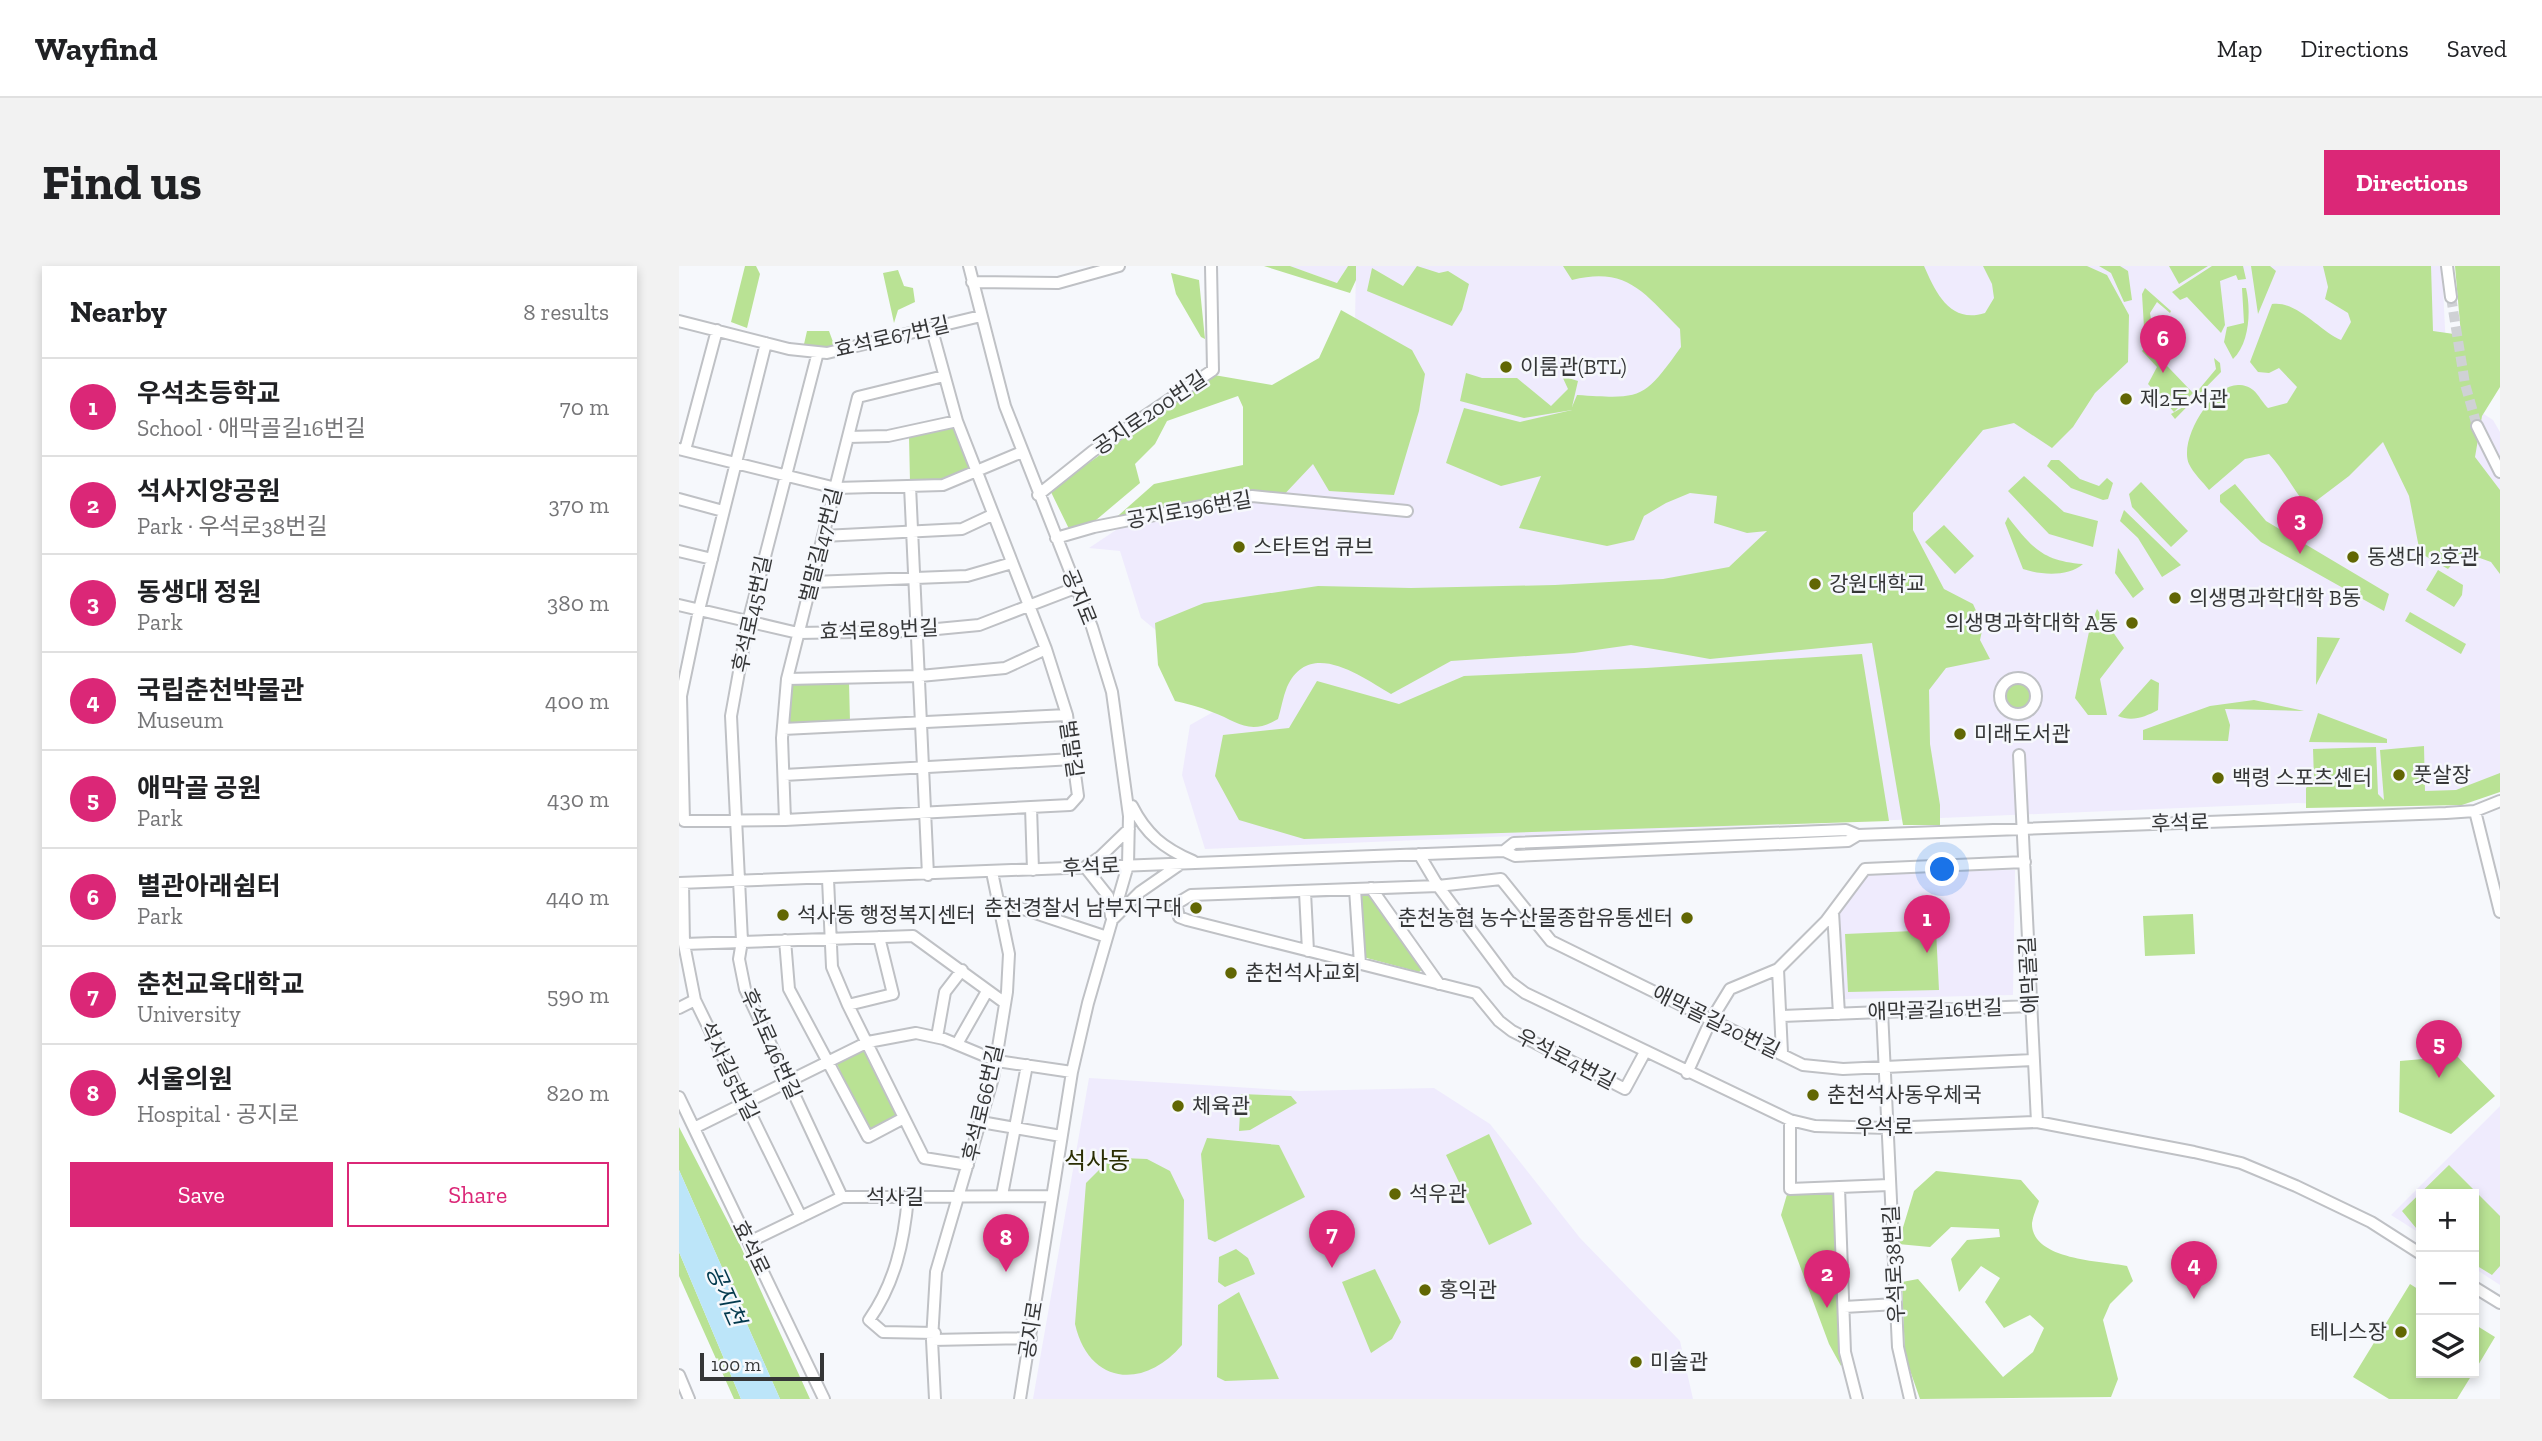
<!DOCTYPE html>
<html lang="en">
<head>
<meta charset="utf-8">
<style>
	:root { --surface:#fff; --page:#f2f2f2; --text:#202124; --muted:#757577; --line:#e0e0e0; --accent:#db2777 }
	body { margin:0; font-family:"Zilla Slab","Noto Sans KR",serif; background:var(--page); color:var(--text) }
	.controls { position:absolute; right:21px; bottom:21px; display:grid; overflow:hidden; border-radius:0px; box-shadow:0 4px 10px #0003 }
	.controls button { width:63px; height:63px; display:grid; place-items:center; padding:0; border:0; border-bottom:2px solid var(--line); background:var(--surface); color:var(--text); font:35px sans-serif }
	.scale { position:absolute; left:21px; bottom:18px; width:124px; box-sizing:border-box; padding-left:7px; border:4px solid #353637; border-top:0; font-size:19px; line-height:24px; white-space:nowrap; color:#353637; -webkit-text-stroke:5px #f6f8fc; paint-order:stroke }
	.you { position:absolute; left:1264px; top:604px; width:24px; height:24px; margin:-18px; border:5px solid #fff; border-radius:50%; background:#1a73e8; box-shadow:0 0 0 10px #1a73e833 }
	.badge { display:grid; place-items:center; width:46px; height:46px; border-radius:50%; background:var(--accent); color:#fff; font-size:23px; font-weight:700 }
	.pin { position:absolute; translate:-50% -58px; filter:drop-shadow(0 2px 4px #0008) }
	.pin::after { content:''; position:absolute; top:37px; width:24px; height:21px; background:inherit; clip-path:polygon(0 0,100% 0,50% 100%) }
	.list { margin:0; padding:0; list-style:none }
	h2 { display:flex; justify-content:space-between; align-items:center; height:91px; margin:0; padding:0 28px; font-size:30px }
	h2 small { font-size:23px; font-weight:400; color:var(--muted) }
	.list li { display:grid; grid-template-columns:46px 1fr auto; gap:21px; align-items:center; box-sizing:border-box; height:98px; padding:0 28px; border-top:2px solid var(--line) }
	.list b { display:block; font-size:26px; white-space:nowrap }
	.list p { margin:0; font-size:23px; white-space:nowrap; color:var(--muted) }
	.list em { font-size:23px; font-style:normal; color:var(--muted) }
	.actions { display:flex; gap:14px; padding:21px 28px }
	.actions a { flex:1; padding:16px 0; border:2px solid var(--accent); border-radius:0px; text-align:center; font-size:24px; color:var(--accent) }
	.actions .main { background:var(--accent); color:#fff }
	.icon { flex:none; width:38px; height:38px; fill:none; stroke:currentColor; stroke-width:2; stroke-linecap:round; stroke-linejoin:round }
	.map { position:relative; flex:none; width:1821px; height:1133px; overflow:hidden; border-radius:0px }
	header { display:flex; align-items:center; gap:42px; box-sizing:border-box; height:98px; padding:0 35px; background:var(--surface); border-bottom:2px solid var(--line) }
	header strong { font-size:33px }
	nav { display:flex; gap:38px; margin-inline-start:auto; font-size:24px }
	.intro { display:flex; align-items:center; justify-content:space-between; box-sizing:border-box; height:168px; padding:0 42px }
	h1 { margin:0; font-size:49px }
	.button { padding:18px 32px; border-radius:0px; background:var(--accent); color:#fff; font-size:24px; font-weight:700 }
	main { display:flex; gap:42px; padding:0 42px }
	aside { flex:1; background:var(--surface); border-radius:0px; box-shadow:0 4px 10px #0003 }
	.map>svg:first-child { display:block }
	.education { fill:#efebfd }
	.green { fill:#b9e294 }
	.water { fill:#bce5f9 }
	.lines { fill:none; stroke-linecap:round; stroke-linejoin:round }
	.minor-tunnel { stroke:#cfd1d5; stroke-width:10; stroke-dasharray:10 5; stroke-linecap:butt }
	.minor-casing { stroke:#bfc1c5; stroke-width:14 }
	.minor { stroke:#fff; stroke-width:10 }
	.poi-dot { fill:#616603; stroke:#f6f8fc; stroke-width:2.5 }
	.labels { text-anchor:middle; stroke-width:5; stroke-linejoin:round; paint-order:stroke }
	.street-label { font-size:21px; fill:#353637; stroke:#f6f8fc }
	.poi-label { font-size:21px; fill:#353637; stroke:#f6f8fc; text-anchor:start }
	.water-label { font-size:23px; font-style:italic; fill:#02394d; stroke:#f6f8fc }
	.quarter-label { font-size:24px; fill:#2a2d03; stroke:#f6f8fc }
</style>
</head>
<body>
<header>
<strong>Wayfind</strong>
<nav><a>Map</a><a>Directions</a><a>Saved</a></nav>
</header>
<div class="intro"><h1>Find us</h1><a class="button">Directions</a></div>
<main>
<aside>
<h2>Nearby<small>8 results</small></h2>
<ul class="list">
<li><span class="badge">1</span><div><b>우석초등학교</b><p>School · 애막골길16번길</p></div><em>70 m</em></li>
<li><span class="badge">2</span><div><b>석사지양공원</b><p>Park · 우석로38번길</p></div><em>370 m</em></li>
<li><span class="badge">3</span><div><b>동생대 정원</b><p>Park</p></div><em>380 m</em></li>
<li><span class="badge">4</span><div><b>국립춘천박물관</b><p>Museum</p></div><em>400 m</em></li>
<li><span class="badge">5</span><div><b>애막골 공원</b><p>Park</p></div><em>430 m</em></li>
<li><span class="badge">6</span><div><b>별관아래쉼터</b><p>Park</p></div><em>440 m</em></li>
<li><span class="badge">7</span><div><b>춘천교육대학교</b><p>University</p></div><em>590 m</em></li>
<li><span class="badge">8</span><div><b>서울의원</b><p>Hospital · 공지로</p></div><em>820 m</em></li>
</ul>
<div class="actions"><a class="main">Save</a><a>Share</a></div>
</aside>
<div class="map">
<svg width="1821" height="1133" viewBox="0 0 1821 1133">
	<rect width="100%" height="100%" fill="#f6f8fc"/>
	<path class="education" d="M611,0H669L658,17Z
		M677,0H1763L1769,125L1814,154L1821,166V516L1773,531L1639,538L1619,537L526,583L503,509L511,459L543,441L489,374L462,352L441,285L410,282L473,240L605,193L676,56Z
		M1336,604L1334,729L1166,733L1158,644L1186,606Z
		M410,812L621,825L755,822L811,858L901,972L1001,1075L1014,1133H354Z
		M1821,840V1019L1795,1002V928H1742V968L1712,949Z"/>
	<path class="green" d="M66,0H77L81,8L68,62L52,56Z
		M585,0H611L658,17L669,0H677V14L671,27Z
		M738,0L760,7L769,5L790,18L783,44L773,60L688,25L693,2L724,20Z
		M884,0H1245C1257,27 1271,58 1306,47L1315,32L1313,18L1304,0H1408L1428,9L1450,49L1449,96L1416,127L1394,161L1373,182L1335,157L1304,164L1234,247V264L1265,323L1294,338L1304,360L1301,374L1311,393L1267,402L1250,424L1251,478L1261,539V559H1224L1193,377L1031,393L952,379L895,387L772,395L712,428C682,410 630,372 608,421C604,431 602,443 599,453C570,470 560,456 533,446C521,441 509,438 496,435L479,399L476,357L525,337L639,320L732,322L876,319L984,313L1050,301L1088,265L1068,267L1035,257L1038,230L1011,227L987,237L965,250L955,274L928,280L840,262L862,210L822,220L767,197L785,142L841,156L893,144L845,152L781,135L787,107L803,112H838L872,140L889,123L883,110L899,115L893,141L898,129C963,133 964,134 1002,81L1001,63C965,27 948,0 893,14Z
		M1420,0H1441L1449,5L1453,34L1445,36L1432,7Z
		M1490,0H1529L1500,18Z
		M1533,0H1564L1567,13L1559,14L1557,9L1541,15L1546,59L1542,67L1508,31L1501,34L1493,26Z
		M1572,0H1591L1597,5L1579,48Z
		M1644,0H1752L1754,65L1782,69L1776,0H1821V121L1803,150L1796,191L1821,224V308L1812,296L1784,286L1769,303L1741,287L1730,230L1704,176L1670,210L1629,241C1613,223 1606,205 1590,188L1566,193L1530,224C1524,216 1514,207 1510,198C1499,173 1535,116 1561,119C1577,120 1580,133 1589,142L1608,137L1618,121L1600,102L1590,107L1579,106L1571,96L1593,38C1617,34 1641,65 1662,74L1672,56L1669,47L1646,33L1649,21Z
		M219,4L225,20L234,22L236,36L219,44L215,57L204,7Z
		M492,7L520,14L526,73L522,71L497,28Z
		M1466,22L1492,45L1491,47L1478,36L1471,47L1472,53L1482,62L1466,78L1463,28Z
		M1563,22H1567C1572,43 1571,77 1554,93L1545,76L1548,61L1565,57Z
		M662,44L733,84L746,108L740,145L715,229L650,225L634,198L600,234H574L423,264L475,218L564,199V141L559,130L488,155L476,178L456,198L461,217L404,265L393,269L371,224L535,109L593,119L640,92Z
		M128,65H150L157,84L123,87Z
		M1468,79L1514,127L1495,146L1469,118L1478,101L1463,85Z
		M1535,92L1541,97L1542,106L1496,153L1492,148L1506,140L1537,103Z
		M275,162L292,208L257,219L231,216L230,170Z
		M1372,194H1380L1401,213L1420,220L1428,212L1434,217L1429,233L1424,234L1392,222L1368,200Z
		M1345,210L1385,246L1419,255L1414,281L1370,268L1329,225Z
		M1462,216L1509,265L1492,281L1453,241L1450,228Z
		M1556,218L1587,255L1710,328L1705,345L1582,276L1541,236V229Z
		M1445,244L1502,299L1483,311L1459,272L1441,255Z
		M1329,251C1353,282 1364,295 1404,298C1389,311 1362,309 1344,303L1326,257Z
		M1265,259L1295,290L1276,308L1246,276Z
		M1439,282L1465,323L1454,332L1436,307Z
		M1759,304L1784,319L1783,329L1775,341L1747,324Z
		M1418,343L1445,382L1421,413L1428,449H1409L1396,432L1411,361Z
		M1731,346L1787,378L1782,388L1726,355Z
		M1638,371L1661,372L1637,419Z
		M1183,388L1210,555L625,573L560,554L536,510L544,469L610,462L638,415L720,438L785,410L967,402Z
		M1472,413L1480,417L1479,444C1466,451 1453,456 1439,450Z
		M170,416L171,456L109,459L111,417Z
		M1324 431a15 15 0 1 1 30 0a15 15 0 1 1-30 0Z
		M1575,434L1625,445L1546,443L1551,459L1549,475L1464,474V464L1531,440Z
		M1639,447L1708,473V477L1630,476Z
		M1745,480L1746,525L1777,524L1821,507V526L1783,539L1627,542V522L1635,513L1634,483L1697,481L1699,528L1705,534L1701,484Z
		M688,627L745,702L740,706L684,691L679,630Z
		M1514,648L1516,688L1466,690L1464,650Z
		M1257,664L1260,724L1169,726L1166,668Z
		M186,782L217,849L189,865L158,798Z
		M1778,790L1816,830L1772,868L1720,846L1721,795Z
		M562,828L612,830L618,837L571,864L560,865Z
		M0,861L61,979L131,1133H101L0,904Z
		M810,868L853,958L810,979L767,889Z
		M528,872L600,879L626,931L536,976L529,973L522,888Z
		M443,892L468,893L491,905L505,934L503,1079C465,1124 410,1119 396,1058L407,917L426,898Z
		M1770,899L1821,950V1000L1813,1009L1795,998V928H1742V968L1723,945Z
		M1257,905L1342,914L1360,935C1358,941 1354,950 1353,957C1352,994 1421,995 1448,1000L1454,1015L1431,1038L1424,1054L1439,1113L1432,1131L1241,1133L1226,1090L1223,1016L1239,1013L1324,1111L1354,1086L1365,1062L1351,1049L1325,1062L1306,1036L1321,1012L1302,1000L1280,1026L1272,993L1288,974L1321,971L1320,963L1272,961L1251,981L1219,978L1235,925Z
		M1109,925H1152L1156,929L1162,1100L1150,1078L1102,949Z
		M557,983L569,992L576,1008L546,1021L539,1016L540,991Z
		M0,986L62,1133H55L0,1010Z
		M696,1003L722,1056L713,1073L692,1087L663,1016Z
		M1731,1018L1742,1025V1107H1794L1778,1133H1710L1674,1111Z
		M560,1026L600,1113L546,1115L538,1111L539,1039Z
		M1795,1058L1816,1071L1795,1106Z"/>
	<path class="water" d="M0,904L101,1133H62L0,986Z"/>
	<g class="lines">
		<path class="minor-tunnel" d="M1772,31L1786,118L1798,160"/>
		<defs>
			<path id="minor" d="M290,0L326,140L413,361L433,426L450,550L449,599L409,737L393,806L341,1133
				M1768,0L1772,31
				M293,16L379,17L440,0
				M0,55L110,83L148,87L302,50
				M87,77L20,344L2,430L5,555L106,554L391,539L399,530L388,449L367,383L278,155L253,64
				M139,86L69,356L52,450L63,675L60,693L66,723L163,931
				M1798,160L1821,206
				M169,171L209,170L278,155
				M0,183L157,222L264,219L343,186
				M6,184L38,64
				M231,220L249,609
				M359,229L414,185L534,104L532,0
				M0,233L44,245
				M144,270L283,263L313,249
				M377,272L415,261L573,230L728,245
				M0,285L33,293
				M133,316L288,310L333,297
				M0,339L119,367L237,365L300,359L396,322
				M1321 430a18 18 0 1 1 36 0a18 18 0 1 1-36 0Z
				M108,413L241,410L326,402L367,383
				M104,463L388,449
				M1340,489L1358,856
				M105,509L394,493
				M453,540C467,568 484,582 514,595
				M352,541L354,604
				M1796,545L1821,646
				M106,554L103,472L108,413L179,131L265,110
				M825,585L835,577L1167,564L1179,569
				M740,588L759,620L830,715L846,727L1111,854L1136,860L1209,862L1358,856L1515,886L1562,897L1617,920L1692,956L1742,988
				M149,613L153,701L169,739L245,892L289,899
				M0,617L825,585L836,590L1169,575L1179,569L1767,547L1796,545L1821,535
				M4,617L5,678L16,734L122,951
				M692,622L760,718
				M676,623L681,698
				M626,626L629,685
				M320,635L428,671
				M1154,646L1160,748
				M432,650L429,630L406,601L421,591L450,563
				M435,652L461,626L500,599
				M106,674L110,723L189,871L223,853
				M5,678L234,670L326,737
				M1099,703L1103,787
				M169,739L214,728L200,671
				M0,742L16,734
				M1203,745L1219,1081L1231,1133
				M1103,750L1352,740
				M258,771L266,726L283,704
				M278,778L307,727
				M966,786L946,823L833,765L820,755L797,727L508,654L500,651L497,638L512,629L759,620L822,613L872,675L1124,799L1164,803L1354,794
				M1008,807L1032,754L1051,723L1099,703L1147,655L1186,603L1346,596
				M0,831L145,1133
				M1111,854V923L1210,919
				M302,856L382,870
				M15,862L189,776L237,767L265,773L318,795L393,806
				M1160,922L1166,1086L1178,1133
				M323,929L348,799
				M229,931C225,976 216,1017 190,1054L204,1066L256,1067
				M70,976L163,931L373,930
				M1795,1021L1821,1037
				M1165,1041L1217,1038
				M253,1074L352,1072
				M0,1109L10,1133
				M256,1133L253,1074L257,1006L314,812L328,726L330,688L313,606"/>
		</defs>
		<use href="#minor" class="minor-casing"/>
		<use href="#minor" class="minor"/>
	</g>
	<g class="poi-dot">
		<circle cx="827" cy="101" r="7"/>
		<circle cx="1447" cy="133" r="7"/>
		<circle cx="560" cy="281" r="7"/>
		<circle cx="1674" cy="291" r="7"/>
		<circle cx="1136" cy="318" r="7"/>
		<circle cx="1496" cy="332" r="7"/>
		<circle cx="1453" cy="357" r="7"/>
		<circle cx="1281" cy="468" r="7"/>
		<circle cx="1720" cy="509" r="7"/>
		<circle cx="1539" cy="512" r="7"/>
		<circle cx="517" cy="642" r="7"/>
		<circle cx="104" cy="649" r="7"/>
		<circle cx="1008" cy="652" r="7"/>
		<circle cx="552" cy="707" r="7"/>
		<circle cx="1134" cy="829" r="7"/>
		<circle cx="499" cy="840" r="7"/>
		<circle cx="716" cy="928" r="7"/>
		<circle cx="746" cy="1024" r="7"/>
		<circle cx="1722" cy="1066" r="7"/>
		<circle cx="957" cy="1096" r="7"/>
	</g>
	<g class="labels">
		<g class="street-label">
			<text transform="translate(213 71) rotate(-13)" y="7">효석로67번길</text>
			<text transform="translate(471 147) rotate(-34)" y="7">공지로200번길</text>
			<text transform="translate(510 244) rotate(-10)" y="7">공지로196번길</text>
			<text transform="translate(142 279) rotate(-76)" y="7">벌말길47번길</text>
			<text transform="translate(400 331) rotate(68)" y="7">공지로</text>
			<text transform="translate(73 348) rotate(-78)" y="7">후석로45번길</text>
			<text transform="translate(200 364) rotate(-2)" y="7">효석로89번길</text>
			<text transform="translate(392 483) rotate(82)" y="7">벌말길</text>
			<text transform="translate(1501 557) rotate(-2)" y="7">후석로</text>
			<text transform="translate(412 601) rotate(-3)" y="7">후석로</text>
			<text transform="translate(1350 709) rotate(-93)" y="7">애막골길</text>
			<text transform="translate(1256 744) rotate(-2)" y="7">애막골길16번길</text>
			<text transform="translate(1037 756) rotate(26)" y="7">애막골길20번길</text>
			<text transform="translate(92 778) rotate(66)" y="7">후석로46번길</text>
			<text transform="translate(887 793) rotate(27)" y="7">우석로4번길</text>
			<text transform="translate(50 805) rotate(64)" y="7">석사길5번길</text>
			<text transform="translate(304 837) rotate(-77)" y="7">후석로66번길</text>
			<text x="1205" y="868">우석로</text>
			<text x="216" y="938">석사길</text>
			<text transform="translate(72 982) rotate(64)" y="7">효석로</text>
			<text transform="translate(1215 998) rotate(-93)" y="7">우석로38번길</text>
			<text transform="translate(352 1064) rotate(-81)" y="7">공지로</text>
		</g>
		<g class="poi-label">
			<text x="841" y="108">이룸관(BTL)</text>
			<text x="1461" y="140">제2도서관</text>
			<text x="574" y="288">스타트업 큐브</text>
			<text x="1688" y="298">동생대 2호관</text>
			<text x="1150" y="325">강원대학교</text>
			<text x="1510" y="339">의생명과학대학 B동</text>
			<text x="1439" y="364" text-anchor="end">의생명과학대학 A동</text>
			<text x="1295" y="475">미래도서관</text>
			<text x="1734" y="516">풋살장</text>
			<text x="1553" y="519">백령 스포츠센터</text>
			<text x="503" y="649" text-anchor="end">춘천경찰서 남부지구대</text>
			<text x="118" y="656">석사동 행정복지센터</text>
			<text x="994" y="659" text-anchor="end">춘천농협 농수산물종합유통센터</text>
			<text x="566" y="714">춘천석사교회</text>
			<text x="1148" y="836">춘천석사동우체국</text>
			<text x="513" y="847">체육관</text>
			<text x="730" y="935">석우관</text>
			<text x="760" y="1031">홍익관</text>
			<text x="1708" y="1073" text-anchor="end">테니스장</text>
			<text x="971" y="1103">미술관</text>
		</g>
		<g class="water-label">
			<text transform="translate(47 1029) rotate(66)" y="8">공지천</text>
		</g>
		<g class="quarter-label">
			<text x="418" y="903">석사동</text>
		</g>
	</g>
</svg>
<div class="controls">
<button>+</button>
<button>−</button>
<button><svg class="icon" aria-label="layers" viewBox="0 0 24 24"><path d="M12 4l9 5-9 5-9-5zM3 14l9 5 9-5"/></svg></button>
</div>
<div class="scale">100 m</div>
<div class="you"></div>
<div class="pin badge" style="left:1248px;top:687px">1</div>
<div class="pin badge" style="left:1148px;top:1042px">2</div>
<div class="pin badge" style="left:1621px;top:288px">3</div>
<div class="pin badge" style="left:1515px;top:1033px">4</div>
<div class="pin badge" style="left:1760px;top:812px">5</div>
<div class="pin badge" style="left:1484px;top:107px">6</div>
<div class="pin badge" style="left:653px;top:1002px">7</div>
<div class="pin badge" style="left:327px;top:1006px">8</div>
</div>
</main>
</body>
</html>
